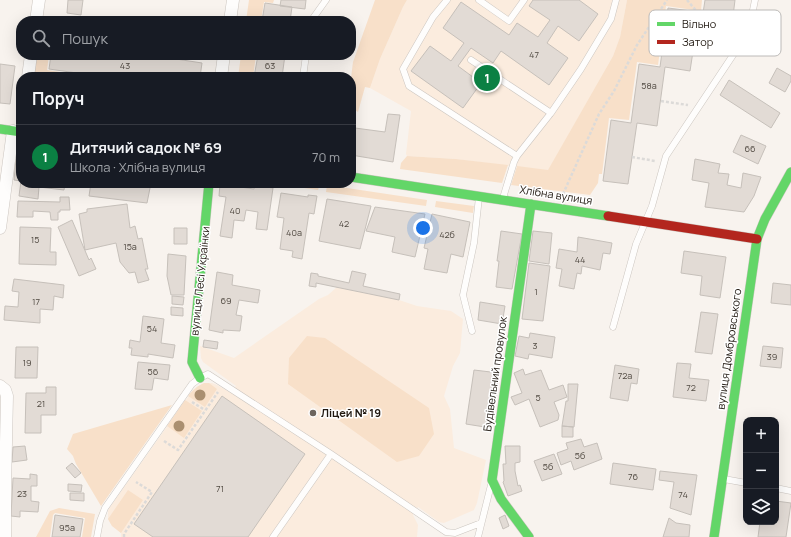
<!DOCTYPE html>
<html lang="uk">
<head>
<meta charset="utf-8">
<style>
	:root { --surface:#171b24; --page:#20242c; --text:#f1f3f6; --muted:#9ea1a6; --line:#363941; --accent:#0b8043 }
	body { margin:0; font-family:Manrope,sans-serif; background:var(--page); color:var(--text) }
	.controls { position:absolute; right:12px; bottom:12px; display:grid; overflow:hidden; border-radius:8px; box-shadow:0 4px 16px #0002 }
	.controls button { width:36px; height:36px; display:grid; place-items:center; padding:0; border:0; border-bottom:1px solid var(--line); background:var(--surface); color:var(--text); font:20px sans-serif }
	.you { position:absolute; left:423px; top:228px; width:14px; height:14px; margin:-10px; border:3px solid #fff; border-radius:50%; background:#1a73e8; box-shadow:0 0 0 6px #1a73e833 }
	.badge { display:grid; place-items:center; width:26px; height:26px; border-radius:50%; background:var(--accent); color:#fff; font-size:13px; font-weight:700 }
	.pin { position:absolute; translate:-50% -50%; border:2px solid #fff; box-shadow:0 1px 4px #0006 }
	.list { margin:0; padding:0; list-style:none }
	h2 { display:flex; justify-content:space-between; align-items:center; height:52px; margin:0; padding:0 16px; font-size:17px }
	h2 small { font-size:13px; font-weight:400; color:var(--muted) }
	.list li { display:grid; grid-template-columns:26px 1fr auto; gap:12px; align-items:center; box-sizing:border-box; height:64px; padding:0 16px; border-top:1px solid var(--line) }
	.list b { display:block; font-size:15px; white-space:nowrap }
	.list p { margin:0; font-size:13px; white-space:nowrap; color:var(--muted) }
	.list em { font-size:13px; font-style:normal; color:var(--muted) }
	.icon { flex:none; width:22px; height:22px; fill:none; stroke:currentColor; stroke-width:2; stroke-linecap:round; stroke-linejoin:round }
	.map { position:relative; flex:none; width:791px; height:537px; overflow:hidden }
	.search { position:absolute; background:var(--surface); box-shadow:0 4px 16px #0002; left:16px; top:16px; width:340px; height:44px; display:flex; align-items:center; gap:10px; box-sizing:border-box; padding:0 14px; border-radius:16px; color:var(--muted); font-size:15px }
	.panel { position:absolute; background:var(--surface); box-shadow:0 4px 16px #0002; left:16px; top:72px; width:340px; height:116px; border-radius:16px }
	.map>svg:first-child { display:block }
	.built { fill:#fbecde }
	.green { fill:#f8e0c9 }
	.building { fill:#e2dbd5; stroke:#c6c0ba }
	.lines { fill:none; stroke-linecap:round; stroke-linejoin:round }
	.lane-casing { stroke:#ccc6c0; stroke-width:7 }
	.street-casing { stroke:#ccc6c0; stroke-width:13 }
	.fast-casing { stroke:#ccc6c0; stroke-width:10 }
	.jam-casing { stroke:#ccc6c0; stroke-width:10 }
	.path { stroke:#dcdad8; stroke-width:2.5; stroke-dasharray:3 2; stroke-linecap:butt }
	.lane { stroke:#fefdfc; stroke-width:6 }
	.street { stroke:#fefdfc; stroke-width:12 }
	.fast { stroke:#63d668; stroke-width:9 }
	.jam { stroke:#b3261e; stroke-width:9 }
	.tree { fill:#aa8f70 }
	.poi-dot { fill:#6c655e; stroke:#fff; stroke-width:1.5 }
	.labels { text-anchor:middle; stroke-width:3; stroke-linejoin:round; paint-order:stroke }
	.number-label { font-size:9px; fill:#514a42 }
	.street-label { font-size:11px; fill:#211911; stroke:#fff }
	.poi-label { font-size:11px; font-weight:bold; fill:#211911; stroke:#fff; text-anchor:start }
	.key { fill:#fff; stroke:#bcbab8; stroke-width:1 }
	.key-label { font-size:11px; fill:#211911 }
</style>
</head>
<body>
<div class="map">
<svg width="791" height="537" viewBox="0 0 791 537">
	<rect width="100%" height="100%" fill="#f8f3ee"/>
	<path class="built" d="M407,0H627L620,37L613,56L548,171L456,159L407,156L406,154L411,111L370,88L380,59L403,7Z
		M337,287L396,299L417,306L451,311L463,319L460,353L453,366L444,396L450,409L454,448L486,460L477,503L474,510L444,523L439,522L418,507L413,515L418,525L417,537H121V533L112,526L108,519V511L110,507L193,390L204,383H212L217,385L231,393L236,386L203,362L201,358L200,346L234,358L319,299L328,295Z"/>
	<path class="green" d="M249,0H274L273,3L264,2L261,21H246Z
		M375,0H407L403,7L380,59L370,88L365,87L358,112L351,107V78L353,62Z
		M627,0H702L701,11L666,6L658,65L637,62L629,120L609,118L602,174H599L598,183L590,195L511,185L517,166L548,170L613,56L620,37Z
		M36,55H49L47,70L93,77H33Z
		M241,55H256L253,77H238Z
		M407,156L456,159L508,165L502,183L400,169L401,163Z
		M284,183L320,184L318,190L284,185Z
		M327,185L427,200L426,206L326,192Z
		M436,201L474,206L473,213L435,207Z
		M307,336L325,338L429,408L434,434L419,456L397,462L288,384L289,358Z
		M204,383H209L217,389L205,407L188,396C193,390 197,386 204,383Z
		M185,400L202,411L184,438L167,426Z
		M172,405L101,506L76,464L73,456L67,449L73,434Z
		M128,490L143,500L121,533L112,526L108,519Z
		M59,508L95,514L91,537H82L85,518L55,513L53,515L50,537H36L50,511Z"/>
	<path class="building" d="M68,0H83L81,15L67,13Z
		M281,0H306L305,9L280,6Z
		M533,0H579L598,14L579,41L558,26L547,43L568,58L549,85L501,51L493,63L471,48L458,66L481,83L463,108L411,71L430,46L451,61L464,43L443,28L461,2L509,35L517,23L538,37L550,20L529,6Z
		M705,0H735L732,24L702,20Z
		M265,3L292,7L290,21H262Z
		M668,8L699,12L690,71L665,67L657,126L637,123L628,184L603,181L611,120L631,123L639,64L660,67Z
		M51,55H150L202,63L200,77H105L49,69Z
		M258,55H285L282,77H254Z
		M0,64L15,66L10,104L0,103Z
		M777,68L791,76V81L785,92L769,83Z
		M729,80L780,113L771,128L720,95Z
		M388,114L400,115L393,162L351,155L355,128L385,132Z
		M741,135L766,146L758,164L733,152Z
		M16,159L21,160V183H65L64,190L39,187L38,199L19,196L21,181L14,180Z
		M695,159L720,164L718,173L729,174L727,185L741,188L743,173L761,177L754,196L744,212L705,207L709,183L692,180Z
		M91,183H151L147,203L89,196Z
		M220,184L254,189L255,185L273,188L267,230L256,229L258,212L246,210L244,221L234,220L232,238L220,236L226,197L219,196Z
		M281,193L308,197V195L317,196L314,214L309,213L302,259L292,257L293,251L280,249L284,218L277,217Z
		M60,197H69L70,210H60V212H58V220H51L50,212L33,211V217H17L18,201L60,202Z
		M327,199L371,206L360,249L319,241Z
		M127,204L130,228L135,226L138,239L142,238L148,269H145L149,280L138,283L135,272L129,273L120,262L116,243L85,250L79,214L87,212V209Z
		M375,207L425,214L415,257L392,252L395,237L366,231Z
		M432,214L470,222L463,257L451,254L447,273L424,269L428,249L424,248Z
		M72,220L89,260L91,258L96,269L79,276L58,227Z
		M20,227L51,228L50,252H56V265L19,264Z
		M174,228H187V244H174Z
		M501,231L522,234L512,289L496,287L499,261H497Z
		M533,231L552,233L549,264L529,261Z
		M578,237L612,243L610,254L603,253L600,270L582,266L581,274L577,273L574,289L559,286L562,269L556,268L559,249L577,252Z
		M684,251L726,257L720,298L700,295L702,276L681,273Z
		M168,254L186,256L184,295H171L167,276Z
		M529,263L550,266L543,321L522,319Z
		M352,271L366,274L363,286L400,294L399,300L316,283V287L309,286L311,273L318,274V276L349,283Z
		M217,272L233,275L232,285L260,290L258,303L239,300L236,315L242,316L240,331L223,330V333L209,330Z
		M14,279L64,285L63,298L54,296L53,310L40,309V323L4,320L5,306L18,307L19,292L12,291Z
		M773,283L791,285V305L771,303Z
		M172,296L184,297L183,305L172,304Z
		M480,302L505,306L502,324L478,320Z
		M171,307L183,308V316L171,315Z
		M701,312L718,314L712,354L695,352Z
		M143,316L164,319L161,343L175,345L173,358L148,354V357L131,355L132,348H129L130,340L140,342Z
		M530,333L555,337L552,358L529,354L528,359L515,356L519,336L529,338Z
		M204,340L218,342L217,349L203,347Z
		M763,346L783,348L781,368L760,366Z
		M16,347H38L37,378H15Z
		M138,362L170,365L168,380L154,378L152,390L135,389Z
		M677,363L691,364L689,378L709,380L706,401L673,397Z
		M615,365L639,369L637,384L631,383L628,401L610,398Z
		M523,369L525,375L541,370L549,390L563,385L567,397L554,402L559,415L558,420L540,427L529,399L515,405L511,397L522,393L514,373Z
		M474,370L499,373L491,428L466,424Z
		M568,384H578L574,427L562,426L566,401H568Z
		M46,387H56V415H41V433H25L26,393H46Z
		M222,396L305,454L248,537H153L134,524Z
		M562,426L573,427V437H562Z
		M581,439L584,447L597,443L602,459L574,470L571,461L561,465L557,453L568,449L566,443Z
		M25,446L27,460L12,462L13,447Z
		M505,446H520V462L515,463V471L518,486L520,485L522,491L508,496L503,482L504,481L503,464H506Z
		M554,454L562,474L542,481L534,461Z
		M72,463L81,473L75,478L66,468Z
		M613,463L656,469L653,490L610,484Z
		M660,471L697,475L691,515L670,508L674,482L659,480Z
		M30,474L37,475V486H31V501L39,502L38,512L20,511V517L11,516L13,478L30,479Z
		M68,484L82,485L81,492L68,491Z
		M70,493H84V501L70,500Z
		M776,501L791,503L786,537H758L760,522H776Z
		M55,515L83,519L80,537H52Z
		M505,515L509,526L503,529L499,518Z
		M669,518L676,523L690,525L689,537H663Z"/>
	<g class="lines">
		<defs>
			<path id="lane" d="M447,0L433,17L403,69L409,86L517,156
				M479,0L509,21L524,0
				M311,21L326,0
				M471,60L551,113
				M303,77L306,55
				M503,198L514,162L517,156L551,113L581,69L611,19L616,0
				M613,327L636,244L652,206L666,156L743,40L750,25L755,0
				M472,331L463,295L474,243L479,197
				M724,479L746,483
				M776,488L791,491
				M97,537L100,521L105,508L192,384L200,378L208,374L331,454L446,532L455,533L481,523
				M273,537L331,454
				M478,537L491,485"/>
			<path id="street" d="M36,21L39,0
				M230,21L233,0
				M28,77L31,55
				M221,77L224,55
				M0,228L13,131
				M0,386L5,390L7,396L5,488V537"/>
			<path id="fast" d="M0,129L21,132
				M351,177L608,216
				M200,378L192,362L209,183
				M529,537L501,499L492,480L531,204
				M714,537L757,239L765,219L791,172"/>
			<path id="jam" d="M608,216L757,239"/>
		</defs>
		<use href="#lane" class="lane-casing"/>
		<use href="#street" class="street-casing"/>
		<use href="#fast" class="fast-casing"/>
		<use href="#jam" class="jam-casing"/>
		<path class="path" d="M687,0L699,14L700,24L736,31
			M694,45L725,49
			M183,60L184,55
			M661,101L688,105
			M632,157L655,161
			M563,194L599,114L614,91L637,45L667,0
			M192,402L205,410
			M164,441L178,450L218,392
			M124,537V534L152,492L136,482"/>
		<use href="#lane" class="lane"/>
		<use href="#street" class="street"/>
		<use href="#fast" class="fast"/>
		<use href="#jam" class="jam"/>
	</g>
	<g class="tree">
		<circle cx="200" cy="395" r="5.5"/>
		<circle cx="179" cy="426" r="5.5"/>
	</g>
	<circle class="poi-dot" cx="313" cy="413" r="4"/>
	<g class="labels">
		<g class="number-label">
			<text x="534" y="58">47</text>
			<text x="125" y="69">43</text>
			<text x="270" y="69">63</text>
			<text x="649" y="89">58а</text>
			<text x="750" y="152">66</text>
			<text x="235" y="214">40</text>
			<text x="344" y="227">42</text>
			<text x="294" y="236">40а</text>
			<text x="447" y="238">42б</text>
			<text x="35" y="243">15</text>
			<text x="130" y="250">15а</text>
			<text x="580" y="263">44</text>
			<text x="536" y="295">1</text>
			<text x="226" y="304">69</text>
			<text x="36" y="305">17</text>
			<text x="152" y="332">54</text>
			<text x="535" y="349">3</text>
			<text x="772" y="360">39</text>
			<text x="27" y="366">19</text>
			<text x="153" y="375">56</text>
			<text x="625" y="379">72а</text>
			<text x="691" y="391">72</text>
			<text x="538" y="401">5</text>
			<text x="41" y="407">21</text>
			<text x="580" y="459">5б</text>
			<text x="548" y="470">5б</text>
			<text x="633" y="480">76</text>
			<text x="220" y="492">71</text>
			<text x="22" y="497">23</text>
			<text x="683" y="498">74</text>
			<text x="67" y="531">95а</text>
		</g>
		<g class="street-label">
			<text transform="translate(556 195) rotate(9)" y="4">Хлібна вулиця</text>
			<text transform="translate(200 281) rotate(-84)" y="4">вулиця Лесі Українки</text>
			<text transform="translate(729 349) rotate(-82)" y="4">вулиця Домбровського</text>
			<text transform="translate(495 374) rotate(-82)" y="4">Будівельний провулок</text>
		</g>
		<g class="poi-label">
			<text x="321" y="417">Ліцей № 19</text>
		</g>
	</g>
	<rect x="649" y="10" width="132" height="46" rx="6" class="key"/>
	<rect x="657" y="22" width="18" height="4" fill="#63d668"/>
	<rect x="657" y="40" width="18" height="4" fill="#b3261e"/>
	<g class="key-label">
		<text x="682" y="28">Вільно</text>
		<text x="682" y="46">Затор</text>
	</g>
</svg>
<div class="controls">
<button>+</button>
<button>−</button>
<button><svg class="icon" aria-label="layers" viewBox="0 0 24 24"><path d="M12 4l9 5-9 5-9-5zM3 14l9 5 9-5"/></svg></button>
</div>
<div class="you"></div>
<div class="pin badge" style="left:487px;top:78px">1</div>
<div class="search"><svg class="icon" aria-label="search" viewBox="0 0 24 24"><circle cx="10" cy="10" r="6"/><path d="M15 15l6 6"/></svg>Пошук</div>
<section class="panel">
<h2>Поруч<small></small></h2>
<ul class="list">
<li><span class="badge">1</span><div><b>Дитячий садок № 69</b><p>Школа · Хлібна вулиця</p></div><em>70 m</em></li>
</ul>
</section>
</div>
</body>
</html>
